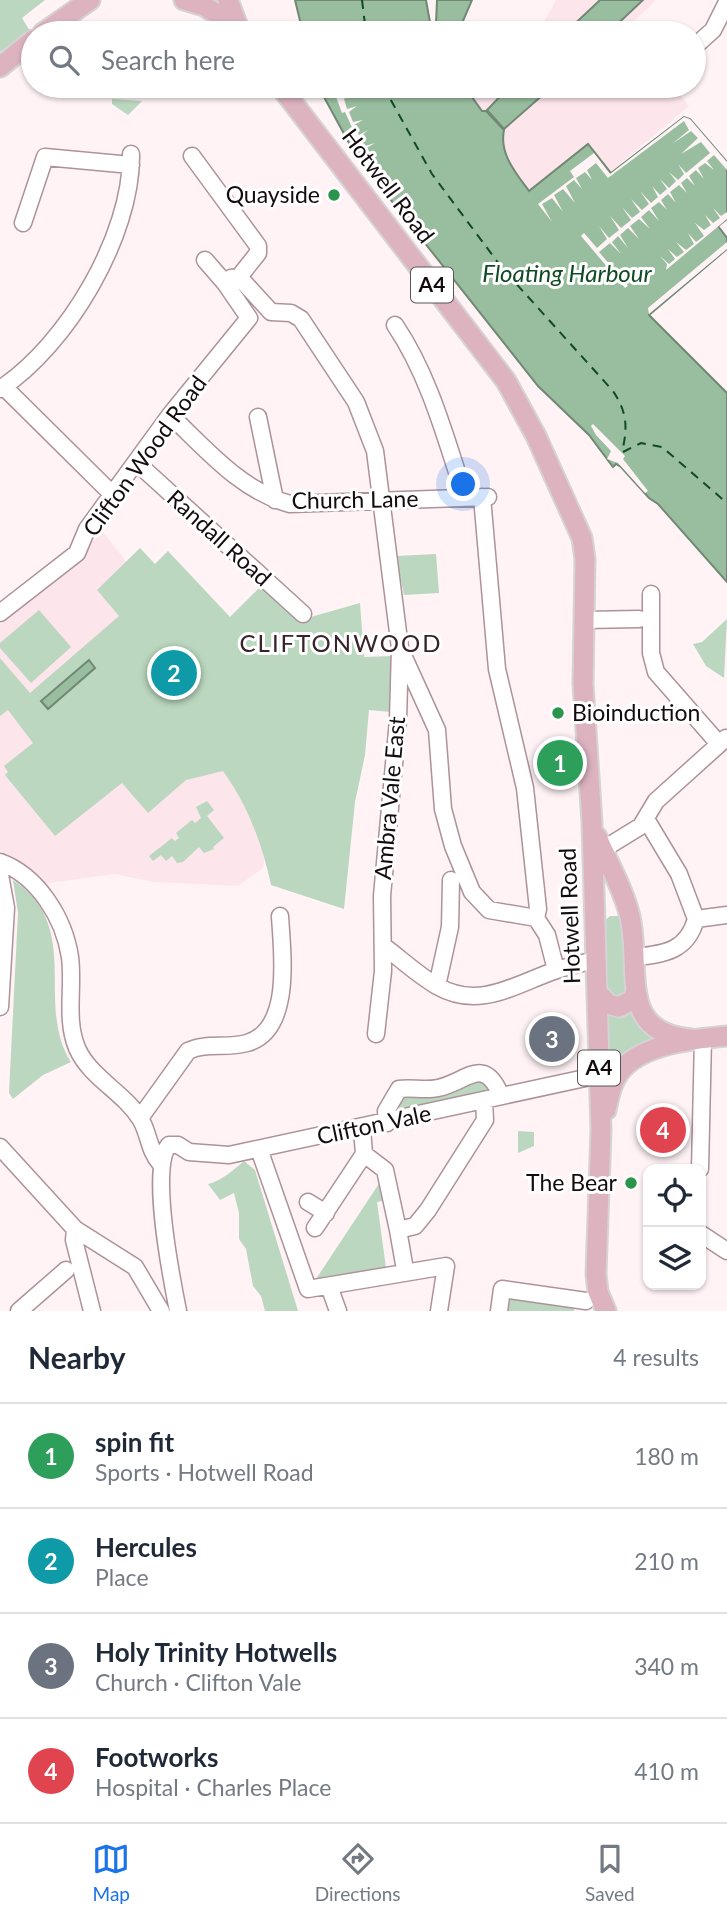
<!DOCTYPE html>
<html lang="en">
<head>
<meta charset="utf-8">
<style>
	:root { --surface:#fff; --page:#f2f2f3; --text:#1f2937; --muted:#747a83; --line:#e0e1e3; --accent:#1a73e8 }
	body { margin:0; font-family:Lato,sans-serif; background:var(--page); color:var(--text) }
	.controls { position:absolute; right:21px; bottom:21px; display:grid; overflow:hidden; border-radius:14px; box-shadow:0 2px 5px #0004 }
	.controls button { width:63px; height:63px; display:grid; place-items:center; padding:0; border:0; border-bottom:2px solid var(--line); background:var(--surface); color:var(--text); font:35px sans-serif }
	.you { position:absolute; left:464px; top:485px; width:24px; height:24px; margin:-18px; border:5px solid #fff; border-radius:50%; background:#1a73e8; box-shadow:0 0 0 10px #1a73e833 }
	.badge { display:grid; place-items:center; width:46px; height:46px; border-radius:50%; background:var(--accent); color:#fff; font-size:23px; font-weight:700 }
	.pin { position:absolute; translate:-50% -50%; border:4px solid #fff; box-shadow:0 2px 7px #0006 }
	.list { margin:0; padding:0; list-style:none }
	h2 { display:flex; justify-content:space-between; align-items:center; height:91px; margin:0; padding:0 28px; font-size:30px }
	h2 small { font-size:23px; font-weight:400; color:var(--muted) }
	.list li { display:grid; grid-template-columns:46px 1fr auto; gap:21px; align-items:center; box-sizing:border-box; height:105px; padding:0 28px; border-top:2px solid var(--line) }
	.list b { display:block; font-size:26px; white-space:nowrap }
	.list p { margin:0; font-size:23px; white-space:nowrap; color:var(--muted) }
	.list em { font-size:23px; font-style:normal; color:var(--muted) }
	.icon { flex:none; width:38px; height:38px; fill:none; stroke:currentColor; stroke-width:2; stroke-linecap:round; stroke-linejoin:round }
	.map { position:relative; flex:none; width:727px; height:1311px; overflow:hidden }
	.search { position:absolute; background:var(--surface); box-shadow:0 2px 5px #0004; left:21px; right:21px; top:21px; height:77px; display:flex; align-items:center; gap:18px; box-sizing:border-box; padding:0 24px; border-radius:38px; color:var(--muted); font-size:26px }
	.sheet { height:511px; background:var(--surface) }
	nav { display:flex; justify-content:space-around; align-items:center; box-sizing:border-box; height:98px; border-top:2px solid var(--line); background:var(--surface); font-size:19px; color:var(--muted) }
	nav a { display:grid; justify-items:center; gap:4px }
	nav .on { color:var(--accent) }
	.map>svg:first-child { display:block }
	.built { fill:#fce5eb }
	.green { fill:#bbd7bf }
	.water { fill:#99be9f; stroke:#718874; stroke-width:2 }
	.pier { fill:#fff3f6 }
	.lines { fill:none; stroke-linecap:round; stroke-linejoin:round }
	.ferry { stroke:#104b23; stroke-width:2; stroke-dasharray:9 7; stroke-linecap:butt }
	.minor-casing { stroke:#ad9299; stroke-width:19 }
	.major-casing { stroke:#d5d3d4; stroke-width:23 }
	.minor { stroke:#fff; stroke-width:16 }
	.major { stroke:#ddb3c0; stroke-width:19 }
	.poi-dot { fill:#2c954d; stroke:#fff; stroke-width:2.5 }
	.labels { text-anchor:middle; stroke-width:6; stroke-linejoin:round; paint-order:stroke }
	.shield { fill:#fff; stroke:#5a5456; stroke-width:2 }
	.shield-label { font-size:21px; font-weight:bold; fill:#140b0e }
	.street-label { font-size:23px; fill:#140b0e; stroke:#fff }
	.poi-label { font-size:23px; fill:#140b0e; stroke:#fff; text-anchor:end }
	.water-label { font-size:24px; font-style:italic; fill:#104b23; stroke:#fff }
	.neighbourhood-label { font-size:24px; letter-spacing:2px; fill:#38232a; stroke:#fff }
</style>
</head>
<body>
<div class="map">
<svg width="727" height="1311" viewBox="0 0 727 1311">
	<rect width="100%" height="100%" fill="#fff3f6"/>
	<path class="built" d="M556,0H656L627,28L631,33H538Z
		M485,86H673L689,106L609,173L587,144L529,191L509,163L502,140L504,130L486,111H482L473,97Z
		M103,532L253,723L269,835L263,868L238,886L154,882L114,874L42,884L9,861L0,850V625Z"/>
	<path class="green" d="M0,0H45L22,18L30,31L0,52Z
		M112,99L142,101L128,115L112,104Z
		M140,548L155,564L168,551L230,617L261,586L300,620L360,603L364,657L394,656L391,712L369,710L365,755L355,802L344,909L271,885C262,843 248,806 223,771L186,780L148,813L122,783L55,836L5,775L8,772L4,766L33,743L8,710L0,716V658L30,693L119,616L97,590Z
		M436,554L439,593L404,595L396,556Z
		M39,610L71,647L31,683L0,648V643Z
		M727,619L724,678L706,666L693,644L702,642Z
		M207,801L214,810L207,816L224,838L213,847L214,849L204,853L199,847L183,862L177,863L172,856L166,861L161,855L153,861L149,856L172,838L175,841L179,838L176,833L192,820L195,823L201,818L196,807Z
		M13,880C84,927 34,1005 71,1062L43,1075L13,1099L9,1093L18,913Z
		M610,916H619L623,920L630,992L617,1000L605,989L603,922Z
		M632,1009L660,1038L607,1085L602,1010Z
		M468,1080H485L492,1094L407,1112L396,1107V1096Z
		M518,1131L534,1132V1146L518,1153Z
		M244,1161L255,1170L298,1311H265L261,1296L253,1286L246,1249L239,1239V1213L234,1193L220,1200L208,1184C219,1182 234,1170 244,1161Z
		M384,1176L387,1200L377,1202L386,1268L316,1279Z
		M505,1294L575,1303L574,1311H503Z"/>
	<path class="water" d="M295,0H426L431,28L436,25L460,30V33H303Z
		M437,0H472L460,28L436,24Z
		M600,0H643L608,33H565Z
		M318,86H464L482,111H486L504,130C499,154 516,173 529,191L588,144L611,173L684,117L690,119L727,162V219L718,226L727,238V249L649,315L727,393V582L658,504L649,498L621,467L616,464L613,467L589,435L538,386L356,156Z
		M510,86H553L504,129L487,110Z
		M89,660L95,668L48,709L41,701Z"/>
	<path class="pier" d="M332,86H335L340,98L352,94L344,99L347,109L357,106L349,112L353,122L363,120L354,125L359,135L368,130L360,137L365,146L375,143L363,150L366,160L352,139L355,134L345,112L342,113Z
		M684,117L690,119L727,162V170L714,155L707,161L714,170L705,163L698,168L704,179L696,170L689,176L695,186L687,178L681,183L687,193L679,185L670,192L676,203L668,194L661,200L667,210L659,202L651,208L659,221L649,210L641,217L650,229L639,219L630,226L639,239L628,228L620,235L628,248L618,236L612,242L621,254L610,243L599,252L628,286L625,288L581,236L584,233L597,248L607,239L599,226L609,238L619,230L610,216L621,228L631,220L622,207L632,218L640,212L631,199L642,210L649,204L640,191L651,203L658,197L652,186L660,195L667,189L660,179L669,188L676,181L669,172L678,180L684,174L678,164L686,173L710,153L701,142L681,154L698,138L691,131L672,144L689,130L684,121L608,178L596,163L587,170L592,180L585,172L576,178L582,189L574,180L566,186L575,203L563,189L554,195L563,212L552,198L542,204L552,222L538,204L574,177L570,171L594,153L610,174Z
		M713,208L721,216L727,212V219L666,270L667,264L660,256L669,264L675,259L668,249L677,257L684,252L676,242L686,250L694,244L688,233L696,242L704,236L695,223L704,230L711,225L705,215L713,223L720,218Z
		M727,242V249L649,314L648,308Z
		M593,424L625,456L623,459L648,491L645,493L618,463L607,459L611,451L596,435L591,426Z"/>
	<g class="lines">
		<path class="ferry" d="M362,0L366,33
			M383,86L432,174L502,268L613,391C627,412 628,427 622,452
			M623,452L641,443L662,447L727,503"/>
		<defs>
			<path id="minor" d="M694,47L713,30L727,2
				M192,156L258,246V253L239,277
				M23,223L45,157L131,165
				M205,260L225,283L231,278L239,277L271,312L291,313L301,319L356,402L375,451L400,648L398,720L382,896L383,971L376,1034
				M395,325C429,375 446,439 465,497
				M4,387L112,494
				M0,389C67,345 132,236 131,154
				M170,415C206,449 241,491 290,504L488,497
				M258,417L275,500
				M136,462L303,614
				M482,497L497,669L525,788L538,909L536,918
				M651,594V653L656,672L719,744
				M0,613L77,553L87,529L170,415L249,318L225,283
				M585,620L639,619
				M402,653L437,730L443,809L453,846L472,892L489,910L536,918L547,935L556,970
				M602,850L641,826L656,801L726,738
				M0,862C38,876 64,918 70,957C74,987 65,1019 77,1048C90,1078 124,1092 141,1120C149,1134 149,1151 160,1163
				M0,875L6,908L0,1007
				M696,919L727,915
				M385,947C402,960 418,975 437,986C479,1010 514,985 554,971C568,966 582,963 596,960
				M635,957C665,954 687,951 696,919L679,874L646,819
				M437,986L450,927L451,880
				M140,1118L188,1051C206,1042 227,1049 247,1043C293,1030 282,952 280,916
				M387,1123L386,1111L399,1089C412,1087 425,1091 438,1088C467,1082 484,1054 501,1096
				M362,1128L364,1154L385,1170L398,1230L415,1226L428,1210L485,1120L484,1101
				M0,1147L75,1229L135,1267L161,1311
				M259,1149L308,1289L446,1266L439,1311
				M700,1169L703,1038
				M308,1202L326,1213
				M315,1228L364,1154
				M75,1229L74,1240L92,1311
				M398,1230L404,1264
				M701,1234L727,1251
				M329,1286L338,1311
				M19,1311L66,1270
				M178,1311C172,1281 149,1166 169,1145H178L189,1152L229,1155L599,1075
				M499,1311L502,1289L586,1301"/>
			<path id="major" d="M184,0L204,6L236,26
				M228,0L240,32
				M43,33L90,0
				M0,67L33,40
				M280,86L506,381L536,436L582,538L585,559L583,684L592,823L601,1130L596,1274L598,1292L606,1311
				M597,837C608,863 624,890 630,917C642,970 616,1033 692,1039
				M597,992L608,1004L619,1007L632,1000L636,992
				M606,1110C609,1096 612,1080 622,1069C646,1043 695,1039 727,1036"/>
		</defs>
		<use href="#minor" class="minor-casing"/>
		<use href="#major" class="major-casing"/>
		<use href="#minor" class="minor"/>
		<use href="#major" class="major"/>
	</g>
	<g class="poi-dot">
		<circle cx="334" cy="195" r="7"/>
		<circle cx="558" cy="713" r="7"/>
		<circle cx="631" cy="1183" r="7"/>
	</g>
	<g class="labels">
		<g class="shield">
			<rect x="411" y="267.5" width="42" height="35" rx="5"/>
			<rect x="578" y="1050.5" width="42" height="35" rx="5"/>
		</g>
		<g class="shield-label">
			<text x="432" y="292">A4</text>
			<text x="599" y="1075">A4</text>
		</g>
		<g class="street-label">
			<text transform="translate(388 186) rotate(53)" y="8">Hotwell Road</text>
			<text transform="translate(145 456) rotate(-54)" y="8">Clifton Wood Road</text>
			<text transform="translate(355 500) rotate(-1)" y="8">Church Lane</text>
			<text transform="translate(219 538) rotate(42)" y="8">Randall Road</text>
			<text transform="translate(390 798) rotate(-85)" y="8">Ambra Vale East</text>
			<text transform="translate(570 916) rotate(-92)" y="8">Hotwell Road</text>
			<text transform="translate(374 1125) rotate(-12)" y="8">Clifton Vale</text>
		</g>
		<g class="poi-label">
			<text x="320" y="203">Quayside</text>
			<text x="572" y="721" text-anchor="start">Bioinduction</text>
			<text x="617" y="1191">The Bear</text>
		</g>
		<g class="water-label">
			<text x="567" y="282">Floating Harbour</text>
		</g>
		<g class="neighbourhood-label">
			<text x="341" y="652">CLIFTONWOOD</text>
		</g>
	</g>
</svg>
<div class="controls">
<button><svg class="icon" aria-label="locate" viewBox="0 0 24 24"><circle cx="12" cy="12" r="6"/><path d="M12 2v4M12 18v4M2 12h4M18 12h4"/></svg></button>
<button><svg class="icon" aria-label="layers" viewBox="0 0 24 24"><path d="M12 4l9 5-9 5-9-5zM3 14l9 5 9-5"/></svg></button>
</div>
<div class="you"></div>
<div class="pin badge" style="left:560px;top:763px;background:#2e9e5b">1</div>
<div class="pin badge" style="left:174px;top:673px;background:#0f9aa8">2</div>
<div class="pin badge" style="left:552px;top:1039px;background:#6b7280">3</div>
<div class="pin badge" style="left:663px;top:1130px;background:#e0444e">4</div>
<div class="search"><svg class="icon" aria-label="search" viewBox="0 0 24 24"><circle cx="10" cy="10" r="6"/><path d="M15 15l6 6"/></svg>Search here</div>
</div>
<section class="sheet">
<h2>Nearby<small>4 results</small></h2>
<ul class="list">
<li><span class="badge" style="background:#2e9e5b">1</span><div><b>spin fit</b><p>Sports · Hotwell Road</p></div><em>180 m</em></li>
<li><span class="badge" style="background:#0f9aa8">2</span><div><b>Hercules</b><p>Place</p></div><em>210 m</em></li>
<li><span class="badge" style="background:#6b7280">3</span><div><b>Holy Trinity Hotwells</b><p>Church · Clifton Vale</p></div><em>340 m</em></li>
<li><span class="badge" style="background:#e0444e">4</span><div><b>Footworks</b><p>Hospital · Charles Place</p></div><em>410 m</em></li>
</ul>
</section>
<nav>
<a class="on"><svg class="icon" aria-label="map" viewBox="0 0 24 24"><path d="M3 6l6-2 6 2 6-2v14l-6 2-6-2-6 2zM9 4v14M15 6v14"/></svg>Map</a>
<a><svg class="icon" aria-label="directions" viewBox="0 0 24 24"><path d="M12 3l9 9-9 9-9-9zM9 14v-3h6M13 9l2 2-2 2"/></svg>Directions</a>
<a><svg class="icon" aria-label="saved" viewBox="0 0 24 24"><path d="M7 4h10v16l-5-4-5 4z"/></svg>Saved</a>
</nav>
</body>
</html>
